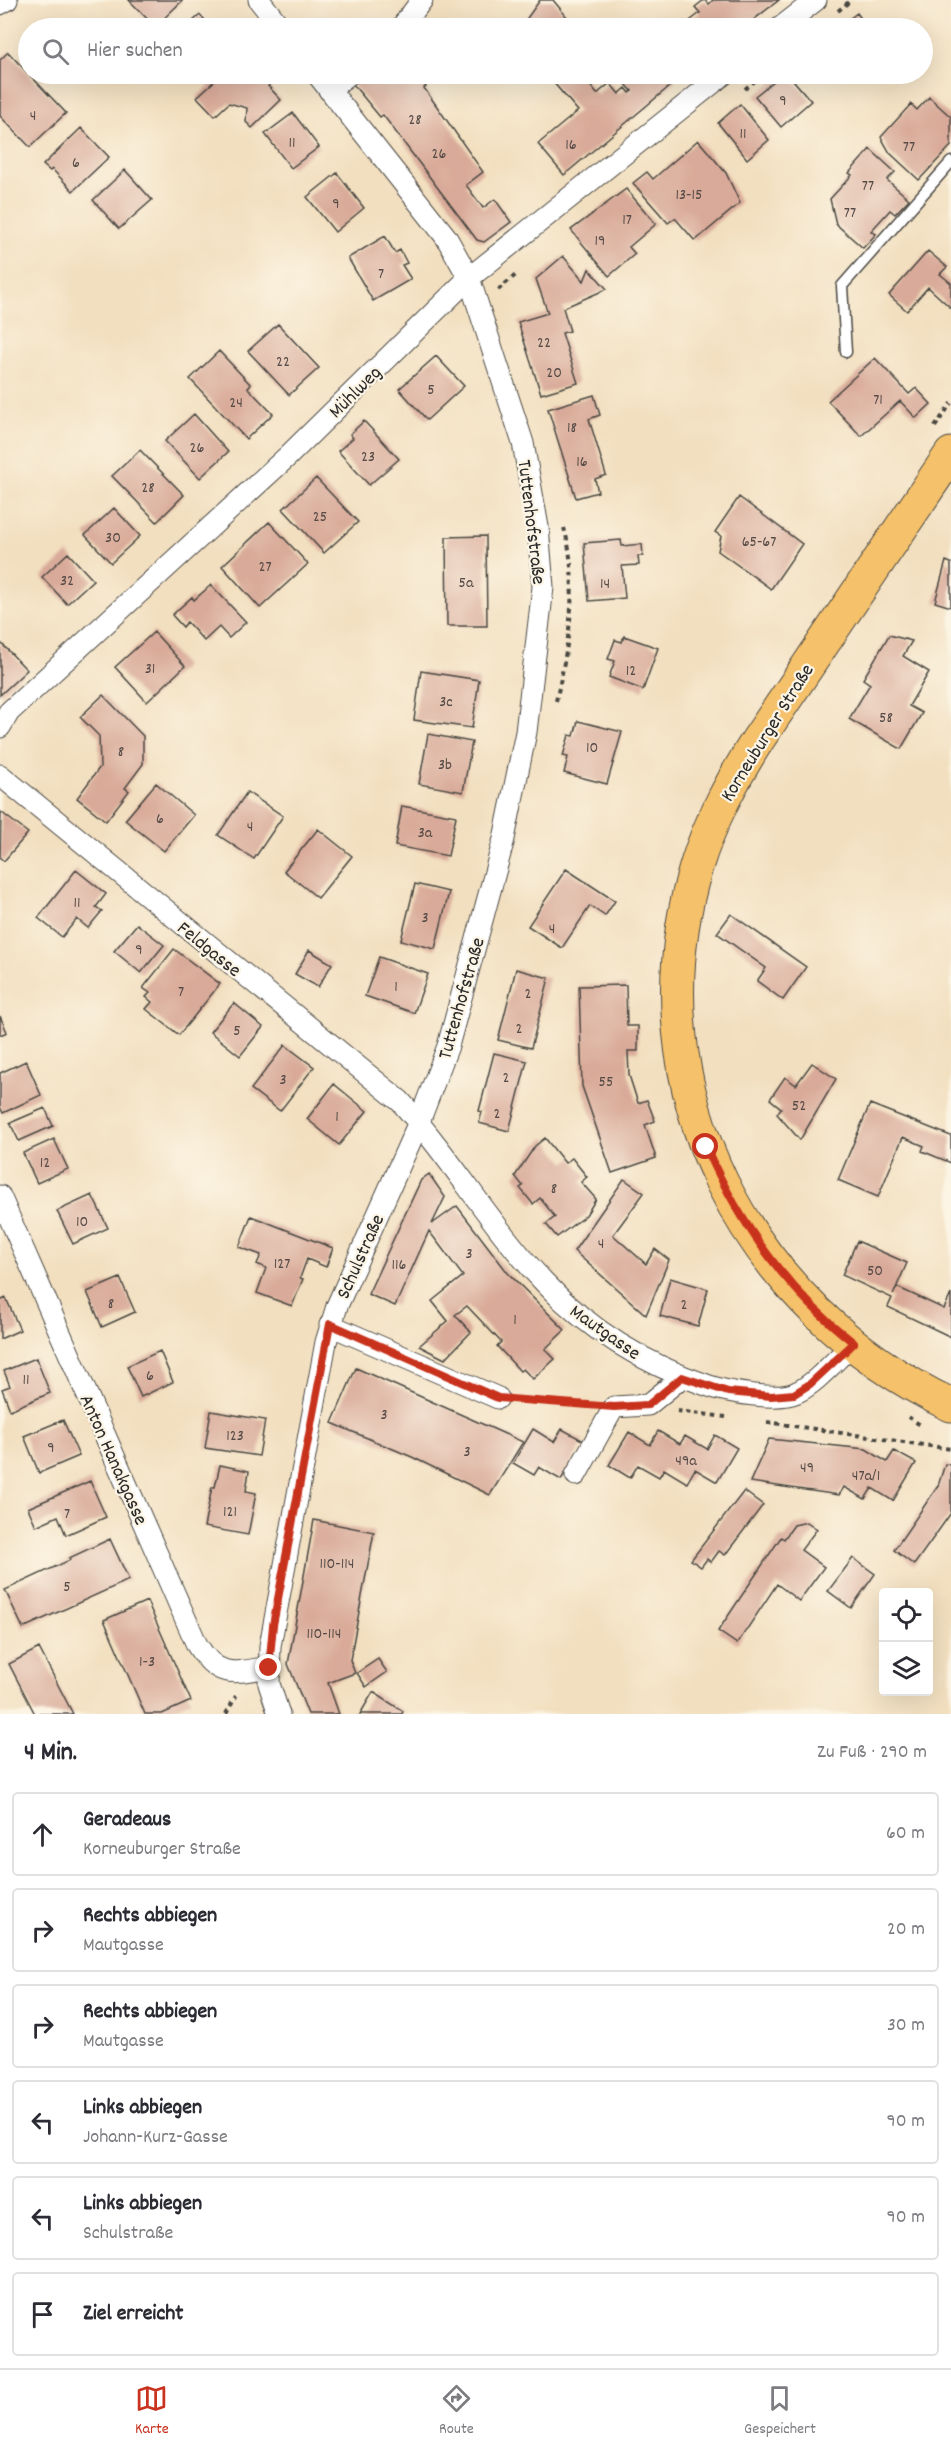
<!DOCTYPE html>
<html lang="de">
<head>
<meta charset="utf-8">
<style>
	:root { --surface:#fff; --page:#f7f7f7; --text:#2b2b33; --muted:#7c7c81; --line:#e1e1e2; --accent:#c8321e }
	body { margin:0; font-family:Dekko,sans-serif; background:var(--page); color:var(--text) }
	.controls { position:absolute; right:18px; bottom:18px; display:grid; overflow:hidden; border-radius:6px; box-shadow:0 6px 24px #0002 }
	.controls button { width:54px; height:54px; display:grid; place-items:center; padding:0; border:0; border-bottom:2px solid var(--line); background:var(--surface); color:var(--text); font:30px sans-serif }
	.stop { position:absolute; width:18px; height:18px; margin:-14px; border:4px solid #c8321e; border-radius:50%; background:#fff }
	.stop.end { background:#c8321e; border-color:#fff; box-shadow:0 2px 6px #0008 }
	.list { margin:0; padding:0; list-style:none }
	h2 { display:flex; justify-content:space-between; align-items:center; height:78px; margin:0; padding:0 24px; font-size:26px }
	h2 small { font-size:20px; font-weight:400; color:var(--muted) }
	.list li { display:grid; grid-template-columns:39px 1fr auto; gap:18px; align-items:center; box-sizing:border-box; height:84px; margin:0 12px 12px; padding:0 12px; border:2px solid var(--line); border-radius:6px }
	.list b { display:block; font-size:22px; white-space:nowrap }
	.list p { margin:0; font-size:20px; white-space:nowrap; color:var(--muted) }
	.list em { font-size:20px; font-style:normal; color:var(--muted) }
	.icon { flex:none; width:33px; height:33px; fill:none; stroke:currentColor; stroke-width:2; stroke-linecap:round; stroke-linejoin:round }
	.map { position:relative; flex:none; width:951px; height:1714px; overflow:hidden }
	.search { position:absolute; background:var(--surface); box-shadow:0 6px 24px #0002; left:18px; right:18px; top:18px; height:66px; display:flex; align-items:center; gap:15px; box-sizing:border-box; padding:0 21px; border-radius:33px; color:var(--muted); font-size:22px }
	.sheet { height:654px; background:var(--surface) }
	nav { display:flex; justify-content:space-around; align-items:center; box-sizing:border-box; height:84px; border-top:2px solid var(--line); background:var(--surface); font-size:16px; color:var(--muted) }
	nav a { display:grid; justify-items:center; gap:3px }
	nav .on { color:var(--accent) }
	.map>svg:first-child { display:block }
	.building { fill:#d9aa99 }
	.lines { fill:none; stroke-linecap:round; stroke-linejoin:round }
	.lane-casing { stroke:#494641; stroke-width:13 }
	.street-casing { stroke:#494641; stroke-width:23 }
	.primary-casing { stroke:#494641; stroke-width:35 }
	.path { stroke:#494641; stroke-width:4; stroke-dasharray:4.5 4.5; stroke-linecap:butt }
	.lane { stroke:#fff; stroke-width:10 }
	.street { stroke:#fff; stroke-width:21 }
	.primary { stroke:#f5c16b; stroke-width:33 }
	.route { stroke:#c8321e; stroke-width:8 }
	.labels { text-anchor:middle; stroke-width:4.5; stroke-linejoin:round; paint-order:stroke }
	.number-label { font-size:16px; fill:#564b46 }
	.street-label { font-size:20px; fill:#2b2b2b; stroke:#fcf5e5 }
</style>
</head>
<body>
<div class="map">
<svg width="951" height="1714" viewBox="0 0 951 1714">
	<rect width="100%" height="100%" fill="#fcf5e5"/>
	<filter id="ink" filterUnits="userSpaceOnUse"><feTurbulence type="fractalNoise" baseFrequency=".0167" numOctaves="2"/><feDisplacementMap in="SourceGraphic" scale="12" xChannelSelector="R" yChannelSelector="G"/><feConvolveMatrix kernelMatrix="1 2 1 2 8 2 1 2 1" color-interpolation-filters="sRGB"/></filter>
	<filter id="wash" filterUnits="userSpaceOnUse"><feTurbulence type="fractalNoise" baseFrequency=".008" numOctaves="4" result="noise"/><feDisplacementMap in="SourceGraphic" scale="24" xChannelSelector="R" yChannelSelector="G"/><feGaussianBlur stdDeviation="1.35" result="paint"/><feColorMatrix in="noise" values="0 0 0 0 0 0 0 0 0 0 0 0 0 0 0 0 0 1.4 0 .05"/><feComposite in="paint" operator="in"/></filter>
	<g filter="url(#wash)">
		<rect width="100%" height="100%" fill="#f2dfbf"/>
		<g id="blocks">
			<path class="building" d="M129,0H183L155,27Z
				M540,0H553L572,23L565,28H520Z
				M704,0L709,4L713,0H779L743,28H690L686,24L700,13L695,7Z
				M857,13L868,28H837Z
				M200,15L213,28H185Z
				M8,52L66,113L30,147L0,116V60Z
				M222,74H261L270,84L268,86L281,100L252,128L246,122L247,108L229,103L215,116L197,97Z
				M362,74H416L426,87L424,88L483,172L466,185L483,208L495,199L511,222L484,242L477,240L383,115L380,117L351,82Z
				M546,74H581L597,94L610,83L619,94L626,88L630,93L632,91L617,74H670L676,81L564,175L538,144L578,111Z
				M783,74H788L811,101L781,127L755,96Z
				M929,97L951,117V146L919,180L890,153L881,137L911,104L917,110Z
				M740,104L769,140L747,159L718,123Z
				M293,113L319,147L291,168L265,134Z
				M81,128L109,157L73,191L52,169L50,171L43,165Z
				M698,140L726,173L740,203L695,241L675,218L668,223L633,183L647,172L653,179Z
				M870,149L895,172L887,180L909,199L895,214L890,210L871,231L876,234L863,248L836,224L830,199L852,175L849,173Z
				M125,170L152,200L119,229L93,200Z
				M337,173L364,208L335,232L307,197Z
				M626,189L656,224L629,247L635,254L609,276L571,230Z
				M385,236L395,253L400,250L407,263L402,265L411,279L373,301L348,258Z
				M928,251L947,267L940,274L951,283V308L928,287L907,311L889,295Z
				M563,256L584,281L589,269L607,289L563,308L570,331L562,333L578,383L541,394L518,322L548,313L536,279Z
				M278,324L319,368L289,395L248,351Z
				M219,351L251,385L248,388L273,414L246,439L190,379Z
				M436,356L464,386L427,420L399,389Z
				M875,358L909,394L916,388L931,404L916,418L900,401L861,436L828,401Z
				M594,395L600,415L589,419L606,475L595,479L598,492L576,498L548,409Z
				M194,414L228,452L200,478L165,441Z
				M364,421L399,459L369,485L338,451L353,438L350,434Z
				M140,450L184,495L157,522L112,476Z
				M316,478L358,522L324,553L283,509Z
				M739,497L802,544L771,589L718,551L721,536L715,532Z
				M114,508L140,536L111,563L85,535Z
				M269,522L308,564L260,608L222,566Z
				M486,536L487,626H447L446,537Z
				M621,540L622,546L642,544L643,556H638L639,565L622,566L625,598L589,601L584,543Z
				M68,553L93,580L67,604L42,577Z
				M946,561L951,563V607L935,602Z
				M211,585L246,622L229,638L219,627L204,641L187,622L183,627L172,615L192,597L194,600Z
				M154,632L185,666L147,702L115,667Z
				M889,635L912,641L903,656L929,672L909,706L922,713L901,749L849,719L870,684L863,679Z
				M624,636L658,648L643,690L609,677L615,661L608,659L615,640L622,642Z
				M0,642L27,670L0,695Z
				M421,671L479,680L472,728L414,720Z
				M103,695L143,736V764L125,788L129,791L106,821L77,798L100,767L99,736L80,717Z
				M578,721L622,732L607,784L564,773L568,757L563,756L569,735L574,736Z
				M428,734L472,742L463,792L419,784Z
				M156,783L194,815L164,851L125,820Z
				M247,792L283,816L254,859L218,835Z
				M402,806L456,816L448,856L395,846Z
				M1,812L28,833L4,861L0,858Z
				M318,829L352,856L318,898L284,871Z
				M566,869L615,901L605,916L590,906L562,948L528,926Z
				M76,870L106,894L96,907L102,911L88,928L77,919L62,937L38,918Z
				M415,884L449,892L435,949L401,940Z
				M731,914L806,967L783,1000L757,981L766,968L717,933Z
				M137,924L164,945L141,973L114,951Z
				M174,949L220,984L179,1035L146,1009L152,1002L146,997L150,993L143,988Z
				M309,950L332,964L318,987L295,974Z
				M379,957L428,974L414,1013L365,996Z
				M516,969L549,978L531,1048L498,1040Z
				M626,985L627,1026H638V1051H628L629,1075L638,1103L647,1100L655,1121L645,1125L656,1158L612,1173L582,1086L579,986Z
				M234,1003L263,1027L240,1056L210,1032Z
				M0,1016L7,1032L0,1035Z
				M285,1045L314,1067L280,1111L251,1089Z
				M494,1053L527,1061L509,1131L479,1123L482,1112L479,1111Z
				M26,1061L41,1095L3,1113L0,1107V1073Z
				M812,1063L836,1079L800,1140L777,1114L781,1108L770,1099L785,1077L796,1085Z
				M334,1084L367,1111L339,1145L307,1119Z
				M870,1104L951,1136V1163L922,1151L924,1146L903,1137L878,1197L838,1180Z
				M45,1108L53,1126L19,1141L10,1123Z
				M545,1138L565,1163L572,1158L587,1177L581,1182L596,1199L586,1215L557,1237L546,1224L555,1217L540,1198L533,1204L520,1188L523,1186L515,1176L535,1146Z
				M54,1139L68,1169L37,1183L23,1153Z
				M429,1174L445,1197L432,1224L457,1206L508,1273L565,1330L545,1349L555,1359L533,1379L523,1369L520,1371L497,1346L501,1342L467,1306L455,1315L471,1332L445,1359L419,1346L448,1321L432,1301L463,1276L429,1231L395,1306L368,1294L421,1180Z
				M624,1179L644,1193L613,1235L646,1264L655,1249L669,1260L646,1315L574,1251Z
				M92,1195L108,1228L73,1244L57,1211Z
				M251,1216L333,1248L326,1267L307,1259L300,1278L303,1279L292,1306L257,1293L266,1268L257,1264L261,1255L239,1247Z
				M857,1241L907,1263L893,1295L897,1287L944,1309L951,1294V1337L888,1307L892,1298L842,1275Z
				M120,1278L135,1312L102,1327L87,1292Z
				M670,1278L708,1289L698,1326L660,1316Z
				M6,1298L20,1330L0,1339V1301Z
				M160,1351L173,1382L141,1397L127,1366Z
				M36,1358L50,1393L10,1410L2,1389L10,1386L4,1371Z
				M356,1368L523,1442L490,1495L412,1457L332,1423Z
				M211,1411L265,1420L259,1456L205,1448Z
				M63,1420L79,1456L39,1473L24,1436Z
				M533,1429L554,1442L562,1429L584,1441L561,1480L539,1467L534,1475L513,1463Z
				M658,1431L680,1444L685,1436L707,1449L715,1435L737,1448L717,1482L695,1469L687,1483L664,1469L659,1477L638,1465L630,1478L609,1465L629,1432L650,1445Z
				M769,1439L866,1449L887,1462L894,1451L916,1463L893,1501L872,1488L865,1499L844,1487L839,1495L750,1482Z
				M945,1464L951,1465V1513L914,1565L894,1550L938,1486Z
				M220,1465L249,1471L246,1491L256,1493L248,1535L204,1527L212,1487H215Z
				M90,1481L106,1517L66,1535L58,1516L36,1526L28,1508Z
				M744,1491L763,1505L725,1555L719,1551L711,1562L707,1559L701,1567L691,1560Z
				M314,1520L374,1532L350,1660L355,1673L328,1683L339,1714H308L288,1664Z
				M807,1522L817,1529L801,1550L824,1567L799,1601L777,1584L737,1644L718,1631L781,1537L784,1539L794,1525Z
				M110,1539L129,1580L23,1628L5,1590L70,1560L69,1558Z
				M853,1558L875,1574L851,1608L828,1591Z
				M147,1601L191,1701L162,1714H145L104,1620Z
				M39,1648L73,1714H35L9,1664Z
				M378,1659L387,1672L366,1687L357,1673Z
				M373,1692L403,1711L402,1714H360Z"/>
		</g>
	</g>
	<g filter="url(#ink)">
		<use href="#blocks" fill-opacity="0" stroke="#494641" stroke-width="1.5"/>
		<g class="lines">
			<defs>
				<path id="lane" d="M846,352L842,286L951,162"/>
				<path id="street" d="M259,0L281,28
					M0,4L7,0
					M401,28L422,0
					M780,28L816,0
					M329,90L349,74
					M0,727L9,712L288,456L469,278L724,74
					M0,775L400,1101C452,1158 491,1227 545,1283C590,1331 647,1365 709,1386C727,1392 777,1401 795,1393C815,1385 837,1358 854,1343
					M0,1196L197,1645C218,1679 233,1673 269,1667
					M330,1325L498,1398
					M576,1475L614,1407L648,1405L682,1377
					M279,1714L269,1684L270,1646L326,1342L337,1306L419,1122L448,1046L504,839L526,732L543,587L538,527L523,443L469,278L446,237L317,74"/>
				<path id="primary" d="M951,454L757,741C732,781 710,821 696,867C630,1089 747,1308 951,1405"/>
			</defs>
			<use href="#lane" class="lane-casing"/>
			<use href="#street" class="street-casing"/>
			<use href="#primary" class="primary-casing"/>
			<path class="path" d="M838,11L851,0
				M745,89L763,74
				M498,290L518,273
				M935,427L951,403
				M556,701C568,649 580,580 564,528
				M520,1400L587,1405
				M677,1411L726,1417
				M908,1417L922,1426
				M767,1422L951,1449
				M226,1714L236,1696"/>
			<use href="#lane" class="lane"/>
			<use href="#street" class="street"/>
			<use href="#primary" class="primary"/>
		</g>
	</g>
	<g class="lines" filter="url(#ink)">
		<path class="route" d="M269,1668L273,1625L330,1324L498,1398L614,1407L648,1405L682,1377L728,1392L771,1396L794,1394L810,1384L854,1343C787,1291 740,1225 706,1147"/>
	</g>
	<g class="labels">
		<g class="number-label">
			<text x="783" y="105">9</text>
			<text x="33" y="120">4</text>
			<text x="415" y="124">28</text>
			<text x="743" y="138">11</text>
			<text x="292" y="147">11</text>
			<text x="571" y="149">16</text>
			<text x="909" y="151">77</text>
			<text x="439" y="158">26</text>
			<text x="76" y="167">6</text>
			<text x="868" y="190">77</text>
			<text x="689" y="199">13-15</text>
			<text x="336" y="208">9</text>
			<text x="850" y="217">77</text>
			<text x="627" y="224">17</text>
			<text x="600" y="245">19</text>
			<text x="381" y="278">7</text>
			<text x="544" y="347">22</text>
			<text x="283" y="366">22</text>
			<text x="554" y="377">20</text>
			<text x="431" y="394">5</text>
			<text x="878" y="404">71</text>
			<text x="236" y="407">24</text>
			<text x="572" y="432">18</text>
			<text x="197" y="452">26</text>
			<text x="368" y="461">23</text>
			<text x="582" y="466">16</text>
			<text x="148" y="492">28</text>
			<text x="320" y="521">25</text>
			<text x="113" y="542">30</text>
			<text x="759" y="546">65-67</text>
			<text x="265" y="571">27</text>
			<text x="67" y="585">32</text>
			<text x="466" y="587">5a</text>
			<text x="605" y="588">14</text>
			<text x="150" y="673">31</text>
			<text x="631" y="675">12</text>
			<text x="446" y="706">3c</text>
			<text x="886" y="722">58</text>
			<text x="592" y="752">10</text>
			<text x="121" y="756">8</text>
			<text x="445" y="769">3b</text>
			<text x="160" y="823">6</text>
			<text x="250" y="831">4</text>
			<text x="425" y="837">3a</text>
			<text x="77" y="907">11</text>
			<text x="425" y="922">3</text>
			<text x="552" y="933">4</text>
			<text x="139" y="954">9</text>
			<text x="396" y="991">1</text>
			<text x="181" y="996">7</text>
			<text x="528" y="998">2</text>
			<text x="519" y="1033">2</text>
			<text x="237" y="1035">5</text>
			<text x="506" y="1082">2</text>
			<text x="283" y="1084">3</text>
			<text x="606" y="1086">55</text>
			<text x="799" y="1110">52</text>
			<text x="497" y="1118">2</text>
			<text x="337" y="1121">1</text>
			<text x="45" y="1167">12</text>
			<text x="554" y="1193">8</text>
			<text x="82" y="1226">10</text>
			<text x="601" y="1248">4</text>
			<text x="469" y="1258">3</text>
			<text x="282" y="1268">127</text>
			<text x="399" y="1269">116</text>
			<text x="875" y="1275">50</text>
			<text x="111" y="1308">8</text>
			<text x="684" y="1309">2</text>
			<text x="515" y="1324">1</text>
			<text x="150" y="1380">6</text>
			<text x="26" y="1384">11</text>
			<text x="384" y="1419">3</text>
			<text x="235" y="1440">123</text>
			<text x="51" y="1452">9</text>
			<text x="467" y="1456">3</text>
			<text x="686" y="1465">49a</text>
			<text x="807" y="1472">49</text>
			<text x="866" y="1480">47a/1</text>
			<text x="230" y="1516">121</text>
			<text x="67" y="1518">7</text>
			<text x="337" y="1568">110-114</text>
			<text x="67" y="1591">5</text>
			<text x="324" y="1638">110-114</text>
			<text x="147" y="1666">1-3</text>
		</g>
		<g class="street-label">
			<text transform="translate(354 391) rotate(-45)" y="7">Mühlweg</text>
			<text transform="translate(533 522) rotate(83)" y="7">Tuttenhofstraße</text>
			<text transform="translate(766 732) rotate(-58)" y="7">Korneuburger Straße</text>
			<text transform="translate(210 948) rotate(39)" y="7">Feldgasse</text>
			<text transform="translate(460 998) rotate(-74)" y="7">Tuttenhofstraße</text>
			<text transform="translate(359 1256) rotate(-66)" y="7">Schulstraße</text>
			<text transform="translate(606 1331) rotate(35)" y="7">Mautgasse</text>
			<text transform="translate(115 1459) rotate(66)" y="7">Anton Hanakgasse</text>
		</g>
	</g>
</svg>
<div class="controls">
<button><svg class="icon" aria-label="locate" viewBox="0 0 24 24"><circle cx="12" cy="12" r="6"/><path d="M12 2v4M12 18v4M2 12h4M18 12h4"/></svg></button>
<button><svg class="icon" aria-label="layers" viewBox="0 0 24 24"><path d="M12 4l9 5-9 5-9-5zM3 14l9 5 9-5"/></svg></button>
</div>
<div class="stop" style="left:706px;top:1147px"></div>
<div class="stop end" style="left:269px;top:1668px"></div>
<div class="search"><svg class="icon" aria-label="search" viewBox="0 0 24 24"><circle cx="10" cy="10" r="6"/><path d="M15 15l6 6"/></svg>Hier suchen</div>
</div>
<section class="sheet">
<h2>4 Min.<small>Zu Fuß · 290 m</small></h2>
<ul class="list">
<li><svg class="icon" aria-label="ahead" viewBox="0 0 24 24"><path d="M12 20V5M6 11l6-6 6 6"/></svg><div><b>Geradeaus</b><p>Korneuburger Straße</p></div><em>60 m</em></li>
<li><svg class="icon" aria-label="right" viewBox="0 0 24 24"><path d="M7 20v-9h11M14 6l5 5-5 5"/></svg><div><b>Rechts abbiegen</b><p>Mautgasse</p></div><em>20 m</em></li>
<li><svg class="icon" aria-label="right" viewBox="0 0 24 24"><path d="M7 20v-9h11M14 6l5 5-5 5"/></svg><div><b>Rechts abbiegen</b><p>Mautgasse</p></div><em>30 m</em></li>
<li><svg class="icon" aria-label="left" viewBox="0 0 24 24"><path d="M17 20v-9H6M10 6l-5 5 5 5"/></svg><div><b>Links abbiegen</b><p>Johann-Kurz-Gasse</p></div><em>90 m</em></li>
<li><svg class="icon" aria-label="left" viewBox="0 0 24 24"><path d="M17 20v-9H6M10 6l-5 5 5 5"/></svg><div><b>Links abbiegen</b><p>Schulstraße</p></div><em>90 m</em></li>
<li><svg class="icon" aria-label="arrive" viewBox="0 0 24 24"><path d="M6 21V4h12l-3 4 3 4H6"/></svg><div><b>Ziel erreicht</b></div></li>
</ul>
</section>
<nav>
<a class="on"><svg class="icon" aria-label="map" viewBox="0 0 24 24"><path d="M3 6l6-2 6 2 6-2v14l-6 2-6-2-6 2zM9 4v14M15 6v14"/></svg>Karte</a>
<a><svg class="icon" aria-label="directions" viewBox="0 0 24 24"><path d="M12 3l9 9-9 9-9-9zM9 14v-3h6M13 9l2 2-2 2"/></svg>Route</a>
<a><svg class="icon" aria-label="saved" viewBox="0 0 24 24"><path d="M7 4h10v16l-5-4-5 4z"/></svg>Gespeichert</a>
</nav>
</body>
</html>
